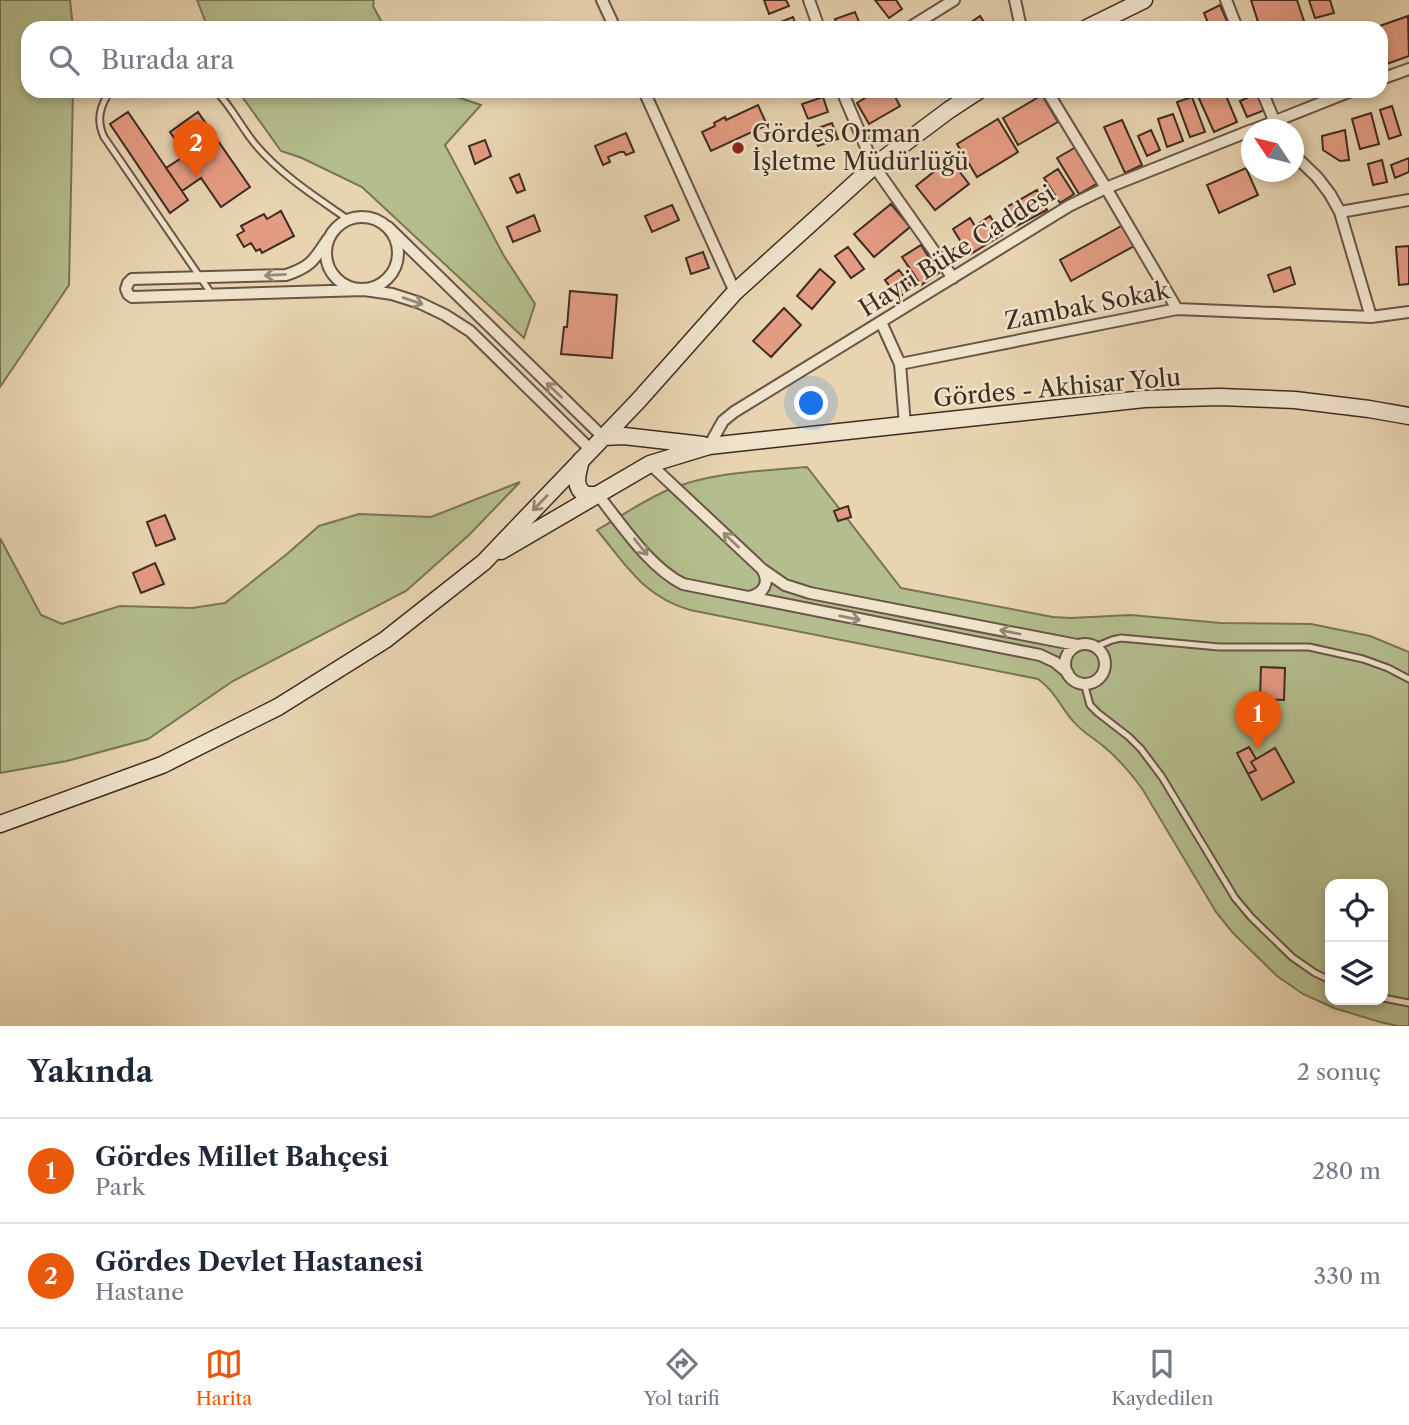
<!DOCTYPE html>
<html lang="tr">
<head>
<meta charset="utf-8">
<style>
	:root { --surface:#fff; --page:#f2f2f3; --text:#1f2937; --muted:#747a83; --line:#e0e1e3; --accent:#ea580c }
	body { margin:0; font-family:"Libre Caslon Text",serif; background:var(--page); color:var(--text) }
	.controls { position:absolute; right:21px; bottom:21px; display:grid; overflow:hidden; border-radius:14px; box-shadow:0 4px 10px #0003 }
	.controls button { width:63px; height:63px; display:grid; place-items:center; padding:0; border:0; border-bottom:2px solid var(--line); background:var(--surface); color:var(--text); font:35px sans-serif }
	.compass { position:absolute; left:1241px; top:119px; width:63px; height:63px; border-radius:50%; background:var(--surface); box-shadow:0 4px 10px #0003; rotate:305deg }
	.you { position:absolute; left:812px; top:404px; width:24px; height:24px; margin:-18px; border:5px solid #fff; border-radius:50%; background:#1a73e8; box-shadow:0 0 0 10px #1a73e833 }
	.badge { display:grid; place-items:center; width:46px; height:46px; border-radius:50%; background:var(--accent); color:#fff; font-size:23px; font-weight:700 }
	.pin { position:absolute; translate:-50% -58px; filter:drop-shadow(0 2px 4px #0008) }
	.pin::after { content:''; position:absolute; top:37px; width:24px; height:21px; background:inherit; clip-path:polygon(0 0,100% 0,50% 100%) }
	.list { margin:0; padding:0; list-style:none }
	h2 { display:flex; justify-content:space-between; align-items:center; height:91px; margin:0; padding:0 28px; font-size:30px }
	h2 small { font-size:23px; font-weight:400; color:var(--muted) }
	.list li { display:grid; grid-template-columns:46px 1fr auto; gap:21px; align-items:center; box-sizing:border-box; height:105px; padding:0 28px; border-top:2px solid var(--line) }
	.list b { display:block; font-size:26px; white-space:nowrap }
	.list p { margin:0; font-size:23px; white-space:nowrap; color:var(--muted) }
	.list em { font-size:23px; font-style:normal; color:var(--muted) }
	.icon { flex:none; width:38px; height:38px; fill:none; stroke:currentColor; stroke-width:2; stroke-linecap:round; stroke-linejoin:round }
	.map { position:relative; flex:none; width:1409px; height:1026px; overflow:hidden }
	.search { position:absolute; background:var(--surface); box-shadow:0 4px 10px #0003; left:21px; right:21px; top:21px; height:77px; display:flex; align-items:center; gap:18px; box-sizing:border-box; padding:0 24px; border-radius:21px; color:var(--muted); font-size:26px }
	.sheet { height:301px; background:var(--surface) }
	nav { display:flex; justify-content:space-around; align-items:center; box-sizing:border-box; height:98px; border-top:2px solid var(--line); background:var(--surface); font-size:19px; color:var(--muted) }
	nav a { display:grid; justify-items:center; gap:4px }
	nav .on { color:var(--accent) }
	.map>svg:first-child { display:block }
	.green { fill:#b4bd8d; stroke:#797457; stroke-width:2; fill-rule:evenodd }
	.building { fill:#e49b83; stroke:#3e2b21; stroke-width:2 }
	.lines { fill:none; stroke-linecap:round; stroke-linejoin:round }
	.lane-casing { stroke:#685545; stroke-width:9 }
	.street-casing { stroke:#685545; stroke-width:14 }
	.secondary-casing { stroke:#3e2b21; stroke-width:19 }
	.lane { stroke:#f0e3cc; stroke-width:5 }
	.street { stroke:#f0e3cc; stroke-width:10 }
	.secondary { stroke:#f0e3cc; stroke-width:16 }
	.oneway { stroke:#978776 }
	.poi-dot { fill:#8f2418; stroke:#f0e3cc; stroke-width:2.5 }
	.labels { text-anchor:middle; stroke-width:5; stroke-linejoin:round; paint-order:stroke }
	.poi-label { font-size:24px; fill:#3e2b21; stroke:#f0e3cc; text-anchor:start }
	.street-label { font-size:24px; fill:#3e2b21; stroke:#f0e3cc }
</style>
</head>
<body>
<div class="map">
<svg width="1409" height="1026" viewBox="0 0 1409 1026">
	<rect width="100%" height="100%" fill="#e8d4b1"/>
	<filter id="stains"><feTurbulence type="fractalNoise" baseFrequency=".00286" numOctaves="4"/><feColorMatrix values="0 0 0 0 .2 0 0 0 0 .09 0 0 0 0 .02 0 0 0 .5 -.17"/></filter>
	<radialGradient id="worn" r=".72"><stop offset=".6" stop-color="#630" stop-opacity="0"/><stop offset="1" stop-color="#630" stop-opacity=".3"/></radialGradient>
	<path class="green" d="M0,0H70L73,28H28V91H73L69,285L0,387Z
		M197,0H374L373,6L385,28H208Z
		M238,91H439L481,105L445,145L504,256L535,304L524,338L362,187L302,158L281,151Z
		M807,467L901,588L1053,617L1071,618L1131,615L1221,623L1311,624L1370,636L1409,652V1026H1398L1380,1022L1334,1008L1303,994L1277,976L1233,933L1216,912L1143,790C1131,773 1118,758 1102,745C1092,737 1081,731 1073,721C1059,705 1056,692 1038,679L690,610C643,596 627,566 597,530C620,517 644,500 668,490C711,472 761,471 807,467ZM1330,884H1383V1000H1330Z
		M520,482L469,535L406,591L233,681L148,739L67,761L0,773V538L41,615L62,624L120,606L192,608L225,603L287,554L319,526L359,514L431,517Z"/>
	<path class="building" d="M764,0H786L789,6L769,14Z
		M875,0H896L902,9L889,18Z
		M1251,0H1297L1304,21L1285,28H1260Z
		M1309,0H1330L1334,13L1315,18Z
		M1220,5L1230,28H1210L1204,13Z
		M855,12L861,27L838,28L835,19Z
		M980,16L988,28H968L966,26Z
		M1408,16L1409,56L1381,66V28H1374Z
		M793,17L797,28H774L773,25Z
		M861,91H892L900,106L869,124L857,103L865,98Z
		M1204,91H1224L1237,122L1214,132L1197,94Z
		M1258,93L1265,110L1247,117L1240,101Z
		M1042,95L1058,122L1018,145L1003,118Z
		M823,97L828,112L808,119L802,104Z
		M1192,97L1205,132L1190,137L1177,102Z
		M758,105L767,125L711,151L702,132L715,126L714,123L725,117L726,120Z
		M1392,106L1401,135L1389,139L1380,110Z
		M128,112L188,200L170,213L110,124Z
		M198,112L250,187L221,207L201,178L182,191L166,168L186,155L170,132Z
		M1371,113L1379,144L1360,149L1352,119Z
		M1173,114L1183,141L1167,147L1158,119Z
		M998,119L1018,152L977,177L957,144Z
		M1122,120L1142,165L1125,173L1104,127Z
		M832,123L838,139L818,146L812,130Z
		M1151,130L1160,150L1147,156L1138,136Z
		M1345,130L1349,160L1340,161L1323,150L1322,136Z
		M626,133L634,152L626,155L624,152H620L608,157L610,162L603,165L595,146Z
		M485,140L491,156L475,164L469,146Z
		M1076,147L1098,183L1079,194L1057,158Z
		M1409,158V172L1395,178L1391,165Z
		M950,159L969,184L935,210L916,186Z
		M1382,160L1387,182L1373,185L1368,164Z
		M1246,168L1258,195L1219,213L1207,185Z
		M1058,169L1074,194L1060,203L1044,178Z
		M519,174L525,190L517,193L510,178Z
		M1037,190L1047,210L1015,227L1005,208Z
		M891,204L910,227L874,257L854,234Z
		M672,205L679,220L652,232L645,216Z
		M281,211L294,236L262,253L260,249L256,251L251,243L244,247L237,235L244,231L241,226L264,214L267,219Z
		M534,215L540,231L513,242L507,227Z
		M990,216L1002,235L969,255L953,229L970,218L975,226Z
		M1123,225L1134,246L1071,281L1060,260Z
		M921,245L939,273L921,285L902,257Z
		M1409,246V284L1399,285L1396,247Z
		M848,247L864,269L851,278L835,256Z
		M703,252L709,268L691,274L686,258Z
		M1290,267L1295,284L1274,292L1268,275Z
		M820,269L835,282L812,309L797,296Z
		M899,270L912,287L898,298L885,280Z
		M570,291L617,295L612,358L561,354L564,327H567Z
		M784,308L801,325L771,357L753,341Z
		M848,506L851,517L838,521L834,511Z
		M165,515L175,539L156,546L147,522Z
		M155,563L164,584L141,593L133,573Z
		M1261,667L1285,668L1284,700L1260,699Z
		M1249,747L1256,759L1251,762L1256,770L1248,774L1237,753Z
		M1275,748L1294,782L1262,800L1248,774L1256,770L1251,762Z"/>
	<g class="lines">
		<defs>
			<path id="lane" d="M110,91C100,106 96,120 104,137L211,293
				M216,91C231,106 241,127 255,144C281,175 316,197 349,220
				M1095,647L1112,640L1121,638L1219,647H1309L1363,659L1388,668L1409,679
				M1084,683L1090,705L1098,713L1129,737L1141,749L1162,777L1235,898L1251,917L1292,957L1315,973L1330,980
				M1383,998L1409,1003"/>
			<path id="street" d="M602,0L615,28
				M809,0L819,28
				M1015,0L1021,28
				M1226,0L1237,28
				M909,28L954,0
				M1381,79L1409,69
				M644,91L735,292
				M842,91L874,166L953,278
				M1047,91L1106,188L1177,309
				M1262,91L1278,130
				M1253,130L1351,91
				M1294,155L1317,177L1330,194L1340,212L1409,200
				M1340,212L1371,317
				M326 253a36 36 0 1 1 72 0a36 36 0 1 1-72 0Z
				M388,227L603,437
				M328,239C314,260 311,267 286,275L132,279L128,283L126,289L128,294L132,297L364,290L392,294L420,303L445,315L470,331L591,450
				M881,322L900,364L905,425
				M900,364L1177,309L1371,317L1409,312
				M709,446L723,421L734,412L1069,206L1106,188L1252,130
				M650,464L762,569L785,585L810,593L1077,645
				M598,495C622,525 649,567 683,584L1040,655L1055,662L1068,673
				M749,597C763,594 771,583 762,569
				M1065 664a20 20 0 1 1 40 0a20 20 0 1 1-40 0Z"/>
			<path id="secondary" d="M1087,28L1144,0
				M603,437L624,436L703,445
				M581,460C578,473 572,487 586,495H598
				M501,551L650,464L709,446L1144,399L1220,397L1295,400L1369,409L1409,416
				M0,824L162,765L278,707L385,640L484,562L638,401L735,292L874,166L949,110L978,91"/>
		</defs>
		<use href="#lane" class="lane-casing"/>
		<use href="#street" class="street-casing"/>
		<use href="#secondary" class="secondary-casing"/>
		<use href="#lane" class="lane"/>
		<use href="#street" class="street"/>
		<use href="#secondary" class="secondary"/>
	</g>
	<defs><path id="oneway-shaft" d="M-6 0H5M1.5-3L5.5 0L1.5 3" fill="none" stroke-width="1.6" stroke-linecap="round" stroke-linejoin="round" transform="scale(1.75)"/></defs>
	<g class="oneway">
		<use href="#oneway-shaft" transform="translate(275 275) rotate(177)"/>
		<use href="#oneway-shaft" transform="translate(413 301) rotate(19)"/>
		<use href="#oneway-shaft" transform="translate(554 390) rotate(-136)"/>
		<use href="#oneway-shaft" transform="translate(540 503) rotate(134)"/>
		<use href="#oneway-shaft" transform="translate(731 540) rotate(-137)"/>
		<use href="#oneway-shaft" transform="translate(641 547) rotate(51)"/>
		<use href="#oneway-shaft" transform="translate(850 618) rotate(11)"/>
		<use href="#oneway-shaft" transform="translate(1010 632) rotate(-169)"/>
	</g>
	<circle class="poi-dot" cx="738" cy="148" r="7"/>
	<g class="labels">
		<g class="poi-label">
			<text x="752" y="142">Gördes Orman<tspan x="752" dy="28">İşletme Müdürlüğü</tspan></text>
		</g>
		<g class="street-label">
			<text transform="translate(957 251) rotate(-32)" y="8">Hayri Büke Caddesi</text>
			<text transform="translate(1087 306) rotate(-11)" y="8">Zambak Sokak</text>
			<text transform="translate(1057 388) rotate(-5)" y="8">Gördes - Akhisar Yolu</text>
		</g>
	</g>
	<rect width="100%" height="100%" filter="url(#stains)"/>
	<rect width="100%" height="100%" fill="url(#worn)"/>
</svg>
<div class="controls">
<button><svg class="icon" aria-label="locate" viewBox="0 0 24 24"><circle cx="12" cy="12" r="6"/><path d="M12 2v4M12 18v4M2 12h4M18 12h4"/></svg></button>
<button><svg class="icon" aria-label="layers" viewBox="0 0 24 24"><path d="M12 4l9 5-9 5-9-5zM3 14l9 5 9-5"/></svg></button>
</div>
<svg class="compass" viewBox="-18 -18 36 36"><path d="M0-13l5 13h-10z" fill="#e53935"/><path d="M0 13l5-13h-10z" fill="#747a83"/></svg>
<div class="you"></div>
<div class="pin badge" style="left:1258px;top:749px">1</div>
<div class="pin badge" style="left:196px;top:178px">2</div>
<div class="search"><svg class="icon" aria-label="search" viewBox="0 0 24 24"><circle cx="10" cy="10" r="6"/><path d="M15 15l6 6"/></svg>Burada ara</div>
</div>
<section class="sheet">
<h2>Yakında<small>2 sonuç</small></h2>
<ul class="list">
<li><span class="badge">1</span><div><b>Gördes Millet Bahçesi</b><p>Park</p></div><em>280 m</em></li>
<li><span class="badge">2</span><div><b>Gördes Devlet Hastanesi</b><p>Hastane</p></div><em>330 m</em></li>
</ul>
</section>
<nav>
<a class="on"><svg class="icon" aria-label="map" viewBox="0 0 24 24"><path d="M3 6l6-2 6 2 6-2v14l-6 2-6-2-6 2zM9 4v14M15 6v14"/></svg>Harita</a>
<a><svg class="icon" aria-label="directions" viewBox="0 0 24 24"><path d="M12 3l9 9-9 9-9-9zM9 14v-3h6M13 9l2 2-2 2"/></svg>Yol tarifi</a>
<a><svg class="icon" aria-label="saved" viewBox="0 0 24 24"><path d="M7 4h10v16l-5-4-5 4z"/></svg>Kaydedilen</a>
</nav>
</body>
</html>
